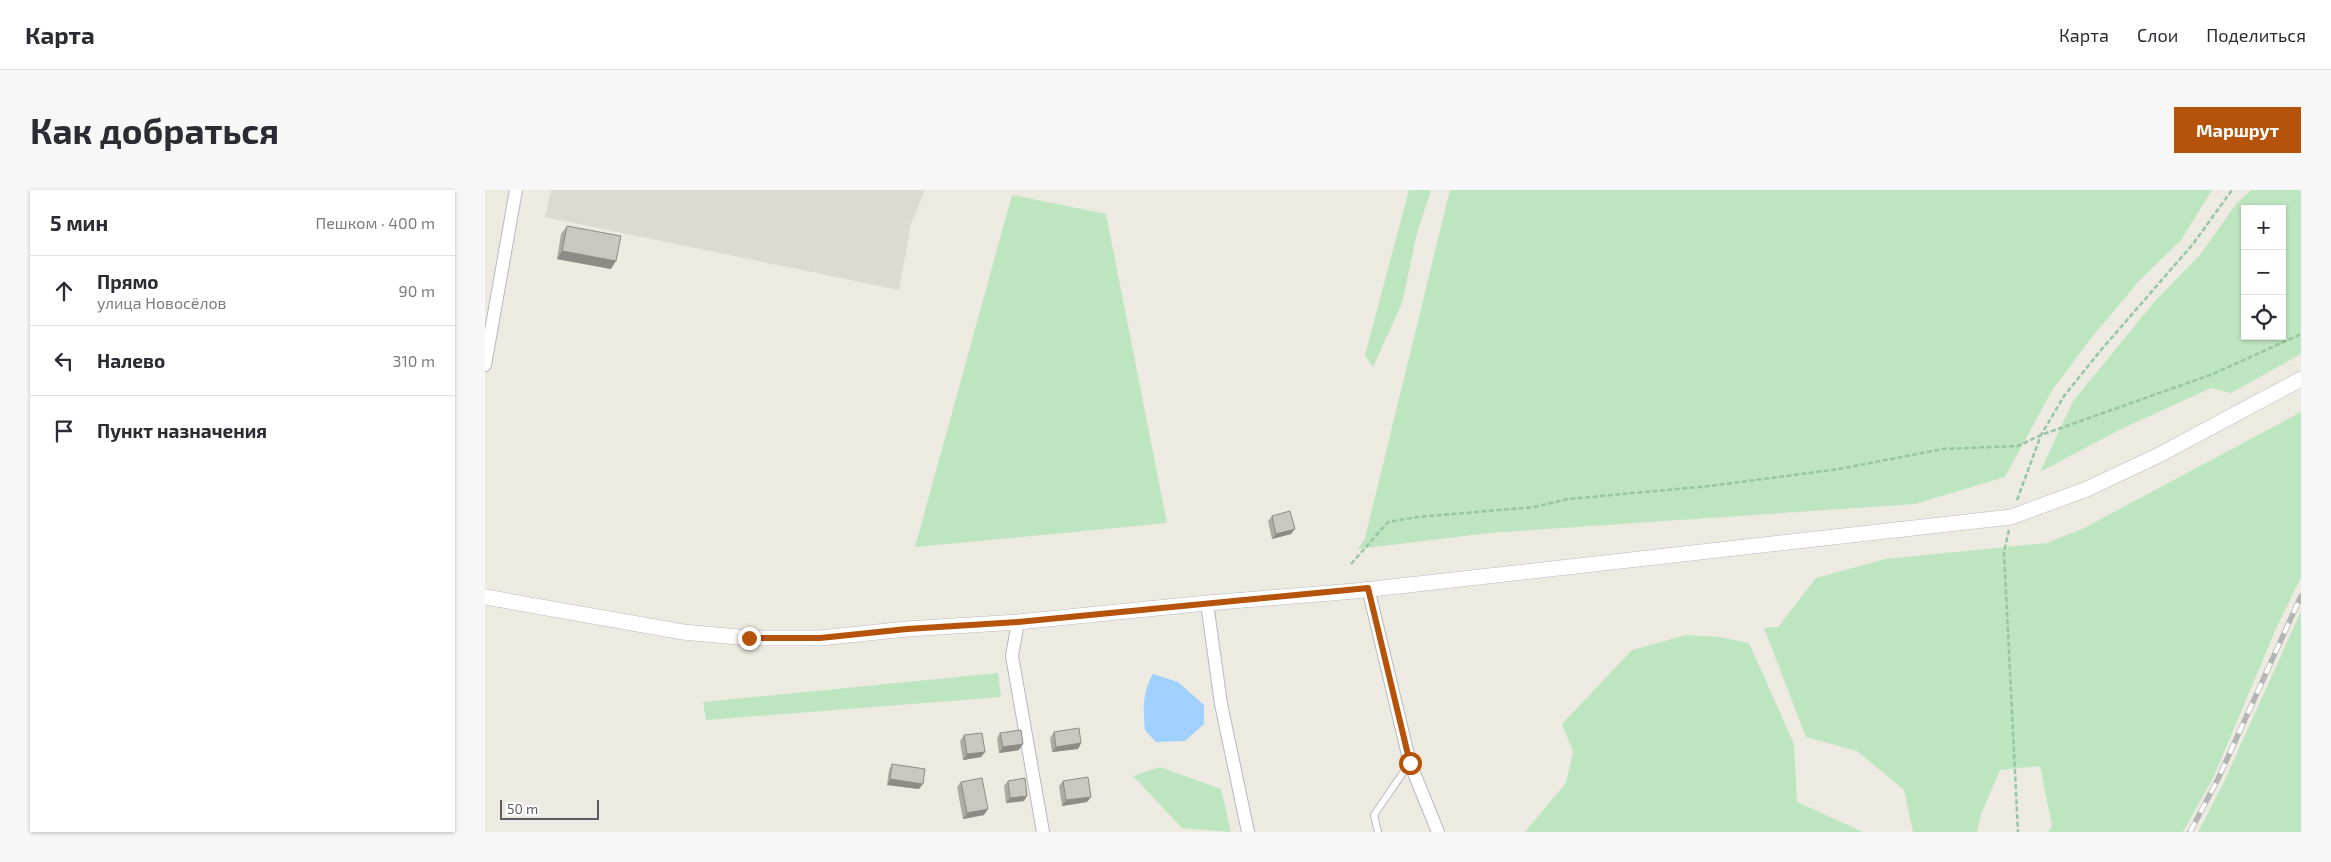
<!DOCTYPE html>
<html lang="ru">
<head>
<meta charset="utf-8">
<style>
	:root { --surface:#fff; --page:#f7f7f7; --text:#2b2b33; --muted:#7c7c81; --line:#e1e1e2; --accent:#b45309 }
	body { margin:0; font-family:"Exo 2",sans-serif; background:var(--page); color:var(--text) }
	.controls { position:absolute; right:15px; top:15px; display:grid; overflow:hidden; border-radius:0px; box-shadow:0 1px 4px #0004 }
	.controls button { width:45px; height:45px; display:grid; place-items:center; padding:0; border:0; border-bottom:1px solid var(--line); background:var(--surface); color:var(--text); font:25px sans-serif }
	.scale { position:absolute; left:15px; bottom:12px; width:99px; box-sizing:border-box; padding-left:5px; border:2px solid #5a5d62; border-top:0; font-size:14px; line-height:18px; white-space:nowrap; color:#5a5d62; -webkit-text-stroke:4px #fff; paint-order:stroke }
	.stop { position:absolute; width:15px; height:15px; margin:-11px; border:4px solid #b45309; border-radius:50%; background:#fff }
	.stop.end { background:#b45309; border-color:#fff; box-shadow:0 1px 5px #0008 }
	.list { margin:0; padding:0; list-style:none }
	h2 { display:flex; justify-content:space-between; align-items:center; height:65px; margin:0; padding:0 20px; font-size:21px }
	h2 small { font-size:16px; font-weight:400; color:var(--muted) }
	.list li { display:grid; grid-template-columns:32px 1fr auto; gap:15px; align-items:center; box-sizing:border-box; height:70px; padding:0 20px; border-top:1px solid var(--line) }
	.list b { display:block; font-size:19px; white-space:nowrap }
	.list p { margin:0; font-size:16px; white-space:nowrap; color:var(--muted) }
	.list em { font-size:16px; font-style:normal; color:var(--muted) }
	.icon { flex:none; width:28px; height:28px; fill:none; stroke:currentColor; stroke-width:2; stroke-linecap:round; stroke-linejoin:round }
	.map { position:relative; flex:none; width:1816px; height:642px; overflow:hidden; border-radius:0px }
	header { display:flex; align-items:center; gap:30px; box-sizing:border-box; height:70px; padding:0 25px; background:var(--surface); border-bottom:1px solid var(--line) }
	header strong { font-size:24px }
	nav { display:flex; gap:28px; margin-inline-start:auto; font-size:18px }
	.intro { display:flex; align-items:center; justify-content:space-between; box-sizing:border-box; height:120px; padding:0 30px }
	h1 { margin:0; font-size:35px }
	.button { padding:12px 22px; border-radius:0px; background:var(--accent); color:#fff; font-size:18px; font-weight:700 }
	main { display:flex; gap:30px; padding:0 30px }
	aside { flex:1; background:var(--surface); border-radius:0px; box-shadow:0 1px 4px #0004 }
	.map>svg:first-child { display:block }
	.education { fill:#dddacf }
	.green { fill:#bde5bf; fill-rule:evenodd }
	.water { fill:#9fd0fe }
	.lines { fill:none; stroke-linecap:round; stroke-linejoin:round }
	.service-casing { stroke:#b7b9be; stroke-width:8 }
	.minor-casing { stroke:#b7b9be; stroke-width:14 }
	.tertiary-casing { stroke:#b7b9be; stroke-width:16 }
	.path { stroke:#96c5a6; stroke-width:2.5; stroke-dasharray:5 2.5; stroke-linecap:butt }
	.service { stroke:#fff; stroke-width:6 }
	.minor { stroke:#fff; stroke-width:12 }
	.tertiary { stroke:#fff; stroke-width:15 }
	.rail-casing { stroke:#b4b5b5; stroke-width:5.5 }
	.rail { stroke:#fff; stroke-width:4; stroke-dasharray:11; stroke-linecap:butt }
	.wall { fill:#aeaba5 }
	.shaded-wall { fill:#8d8b86 }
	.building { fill:#cac7c0; stroke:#8d8b86 }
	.route { stroke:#b45309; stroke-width:6 }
</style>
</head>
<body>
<header>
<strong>Карта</strong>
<nav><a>Карта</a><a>Слои</a><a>Поделиться</a></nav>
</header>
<div class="intro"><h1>Как добраться</h1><a class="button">Маршрут</a></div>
<main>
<aside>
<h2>5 мин<small>Пешком · 400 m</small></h2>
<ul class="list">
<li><svg class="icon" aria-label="ahead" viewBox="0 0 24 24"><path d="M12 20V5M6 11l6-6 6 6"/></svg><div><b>Прямо</b><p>улица Новосёлов</p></div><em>90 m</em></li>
<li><svg class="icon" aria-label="left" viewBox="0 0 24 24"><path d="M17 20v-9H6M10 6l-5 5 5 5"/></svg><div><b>Налево</b></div><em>310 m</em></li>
<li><svg class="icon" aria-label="arrive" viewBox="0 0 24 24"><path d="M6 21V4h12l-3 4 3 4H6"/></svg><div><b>Пункт назначения</b></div></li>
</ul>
</aside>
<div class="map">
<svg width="1816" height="642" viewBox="0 0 1816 642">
	<rect width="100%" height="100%" fill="#edebe1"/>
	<path class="education" d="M66,0H440L426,34L414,100L60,27Z"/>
	<path class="green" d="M924,0H946L932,43L917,113L888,177L880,165Z
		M965,0H1727L1696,50L1654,91L1603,152L1568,199L1520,287L1430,314L1004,343L873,359L880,348Z
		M1766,0H1816V164L1746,203L1726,198L1636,239L1555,282L1588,211L1671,110L1714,66L1752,13ZM1760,19H1797V146H1760Z
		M527,5L621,24L682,333L430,357Z
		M1816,222V387L1790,441L1729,586L1698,642H1563L1567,636L1555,576L1515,580L1496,624L1492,642H1428L1419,600L1372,561L1321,547L1279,438L1293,437L1331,388L1400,369L1562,353L1599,338Z
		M1816,421V642H1713L1739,592Z
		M1201,445L1234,447L1264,453L1309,554L1312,612L1378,642H1040L1081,593L1088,562L1077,534L1147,460Z
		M513,483L516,507L221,530L218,512Z
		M675,577L736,599L746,642L697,638L648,586Z"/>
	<path class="water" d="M668,484L693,492L719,515V534L700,551L671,552L660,540C658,519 657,503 668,484Z"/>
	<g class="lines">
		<defs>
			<path id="service" d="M893,642L889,625L924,574"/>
			<path id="minor" d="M0,175L31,0
				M883,398L925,573L953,642
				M722,413L736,514L763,642
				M533,432L527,466L558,642"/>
			<path id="tertiary" d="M0,407L198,442L264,448H335L422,439L533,432L722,413L870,401L1526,327L1602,299L1674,265L1816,189"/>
		</defs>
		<use href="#service" class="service-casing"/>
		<use href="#minor" class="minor-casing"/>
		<use href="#tertiary" class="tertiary-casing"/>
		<path class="path" d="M1532,310L1556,245L1579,206L1616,160L1708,54L1747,0
			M1524,340L1519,362L1533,642
			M866,374L903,332L933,327L1049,317L1083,309L1225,296L1354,279L1458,259L1533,256L1556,245L1728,184L1816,144"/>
		<use href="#service" class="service"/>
		<use href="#minor" class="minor"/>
		<use href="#tertiary" class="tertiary"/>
		<defs>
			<path id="rail" d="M1705,642L1733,589L1816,406"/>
		</defs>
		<use href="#rail" class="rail-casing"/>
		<use href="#rail" class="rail"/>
	</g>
	<path class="wall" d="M82,36L126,79L72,69L76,44Z
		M787,326L806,344L787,349L783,331Z
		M569,542L596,553L593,559L567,562L565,548Z
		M515,543L534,560L514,563L512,548Z
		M479,545L500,562L496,567L478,570L475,551Z
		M407,574L434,599L402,595L404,580Z
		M523,591L539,611L521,613L519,596Z
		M578,591L602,612L577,616L574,596Z
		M476,592L499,625L478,629L472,597Z"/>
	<path class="shaded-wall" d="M77,61L131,71L126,79L72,69Z
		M810,339L806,344L787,349L791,344Z
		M596,553L593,559L567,562L571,557Z
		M538,554L534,560L514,563L518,557Z
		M500,562L496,567L478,570L482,564Z
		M405,589L438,594L434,599L402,595Z
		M542,606L539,611L521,613L525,608Z
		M606,607L602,612L577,616L581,610Z
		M503,619L499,625L478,629L482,623Z"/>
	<path class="building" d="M82,36L136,46L131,71L77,61Z
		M805,321L810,339L791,344L787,326Z
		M594,538L596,553L571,557L569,542Z
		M536,540L538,554L518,557L515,543Z
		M497,543L500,562L482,564L479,545Z
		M407,574L440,579L438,594L405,589Z
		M603,587L606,607L581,610L578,591Z
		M497,588L503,619L482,623L476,592Z
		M540,588L542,606L525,608L523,591Z"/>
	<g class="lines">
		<path class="route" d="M264,448H335L422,439L533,432L883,398L925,573"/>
	</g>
</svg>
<div class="controls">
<button>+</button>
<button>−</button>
<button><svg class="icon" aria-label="locate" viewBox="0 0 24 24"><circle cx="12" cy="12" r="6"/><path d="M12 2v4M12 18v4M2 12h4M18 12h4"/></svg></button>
</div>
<div class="scale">50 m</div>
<div class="stop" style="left:925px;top:573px"></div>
<div class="stop end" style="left:264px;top:448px"></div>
</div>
</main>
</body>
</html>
